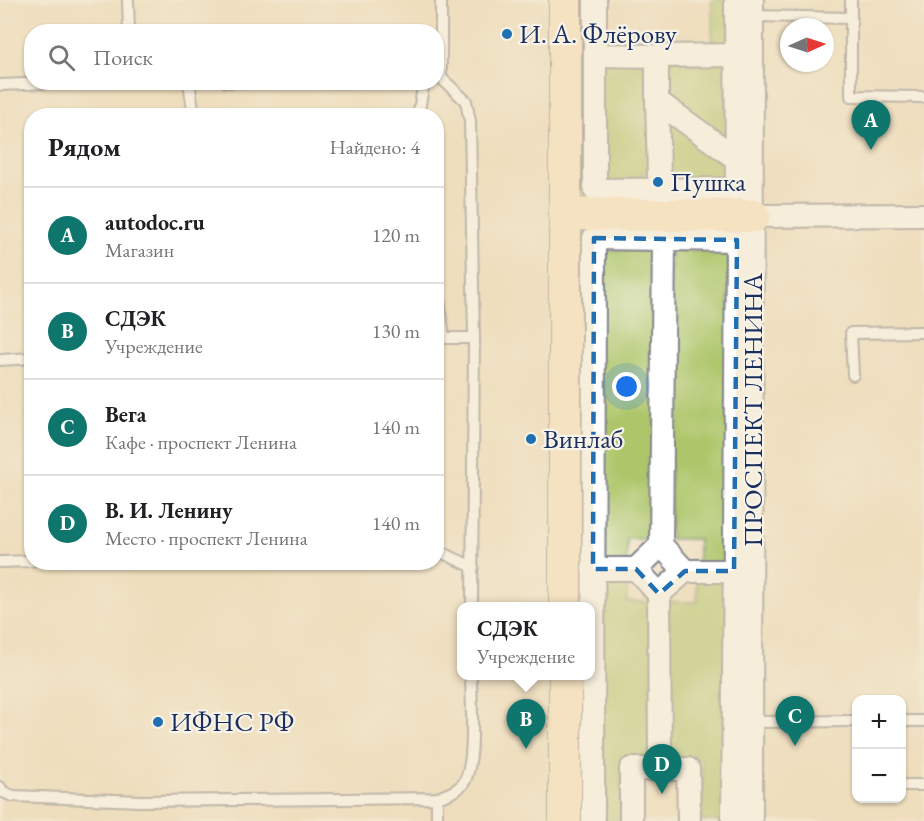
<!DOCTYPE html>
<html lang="ru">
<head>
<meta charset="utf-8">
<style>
	:root { --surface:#fff; --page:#f6f6f6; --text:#202124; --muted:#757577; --line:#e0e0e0; --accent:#0f766e }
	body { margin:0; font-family:"EB Garamond",serif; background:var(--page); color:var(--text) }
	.controls { position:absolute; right:18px; bottom:18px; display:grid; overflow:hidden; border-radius:12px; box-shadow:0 2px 4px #0004 }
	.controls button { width:54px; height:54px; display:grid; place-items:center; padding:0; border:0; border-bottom:2px solid var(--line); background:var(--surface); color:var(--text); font:30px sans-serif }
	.compass { position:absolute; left:780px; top:18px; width:54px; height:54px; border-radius:50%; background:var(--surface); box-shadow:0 2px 4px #0004; rotate:87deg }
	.you { position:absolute; left:627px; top:387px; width:21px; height:21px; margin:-15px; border:4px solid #fff; border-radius:50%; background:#1a73e8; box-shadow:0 0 0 9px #1a73e833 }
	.badge { display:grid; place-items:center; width:39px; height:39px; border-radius:50%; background:var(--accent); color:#fff; font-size:20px; font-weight:700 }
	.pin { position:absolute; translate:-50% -50px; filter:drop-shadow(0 2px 3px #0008) }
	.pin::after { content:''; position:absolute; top:32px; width:21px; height:18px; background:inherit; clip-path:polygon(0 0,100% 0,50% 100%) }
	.popup { position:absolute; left:457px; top:602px; width:138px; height:78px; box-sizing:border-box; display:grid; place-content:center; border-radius:12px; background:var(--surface); filter:drop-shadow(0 2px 4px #0005); font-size:20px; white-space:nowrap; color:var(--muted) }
	.popup b { font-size:22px; color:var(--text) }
	.popup::after { content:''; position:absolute; left:50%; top:100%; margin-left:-12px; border:12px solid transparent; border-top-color:var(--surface) }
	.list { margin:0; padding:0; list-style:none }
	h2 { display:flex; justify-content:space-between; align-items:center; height:78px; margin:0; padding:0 24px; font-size:26px }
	h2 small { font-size:20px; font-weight:400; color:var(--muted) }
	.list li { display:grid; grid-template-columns:39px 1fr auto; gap:18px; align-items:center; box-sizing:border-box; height:96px; padding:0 24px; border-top:2px solid var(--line) }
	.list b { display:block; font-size:22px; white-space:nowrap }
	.list p { margin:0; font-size:20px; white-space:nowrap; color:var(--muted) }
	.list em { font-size:20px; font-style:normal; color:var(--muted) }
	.icon { flex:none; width:33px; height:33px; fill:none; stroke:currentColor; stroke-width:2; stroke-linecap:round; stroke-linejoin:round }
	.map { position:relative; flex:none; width:924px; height:821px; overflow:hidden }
	.search { position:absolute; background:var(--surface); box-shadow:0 2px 4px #0004; left:24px; top:24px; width:420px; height:66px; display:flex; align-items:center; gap:15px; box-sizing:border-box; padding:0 21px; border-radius:24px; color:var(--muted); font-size:22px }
	.panel { position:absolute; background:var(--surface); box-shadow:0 2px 4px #0004; left:24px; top:108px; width:420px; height:462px; border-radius:24px }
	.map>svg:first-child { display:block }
	.green { fill:#aec66b; stroke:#647a64; stroke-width:1.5 }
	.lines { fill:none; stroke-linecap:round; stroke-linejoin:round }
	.lane-casing { stroke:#85868e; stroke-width:14 }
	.street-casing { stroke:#85868e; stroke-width:26 }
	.secondary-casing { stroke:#85868e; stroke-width:34 }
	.lane { stroke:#fff; stroke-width:10 }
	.street { stroke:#fff; stroke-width:22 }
	.secondary { stroke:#fce6c4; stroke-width:32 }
	.marked { fill:none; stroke:#1f6fb2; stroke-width:4.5; stroke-dasharray:12 8; stroke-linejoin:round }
	.poi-dot { fill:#1f6fb2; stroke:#f7f3e8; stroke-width:2 }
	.labels { text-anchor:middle; stroke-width:4.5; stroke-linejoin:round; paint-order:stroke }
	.poi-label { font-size:27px; fill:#1b2f5e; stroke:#f7f3e8; text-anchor:start }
	.street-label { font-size:27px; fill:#1b2f5e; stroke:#f7f3e8 }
</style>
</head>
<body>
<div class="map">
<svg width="924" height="821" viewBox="0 0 924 821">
	<rect width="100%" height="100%" fill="#f7f3e8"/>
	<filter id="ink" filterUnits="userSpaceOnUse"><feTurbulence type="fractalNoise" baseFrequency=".0167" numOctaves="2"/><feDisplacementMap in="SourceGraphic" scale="12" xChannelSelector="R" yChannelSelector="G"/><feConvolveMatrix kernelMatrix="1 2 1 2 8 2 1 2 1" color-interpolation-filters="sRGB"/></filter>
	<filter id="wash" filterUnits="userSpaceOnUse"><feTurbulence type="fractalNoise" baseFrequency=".008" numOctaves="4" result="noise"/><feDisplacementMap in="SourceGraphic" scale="24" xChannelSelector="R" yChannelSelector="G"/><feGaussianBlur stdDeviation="1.35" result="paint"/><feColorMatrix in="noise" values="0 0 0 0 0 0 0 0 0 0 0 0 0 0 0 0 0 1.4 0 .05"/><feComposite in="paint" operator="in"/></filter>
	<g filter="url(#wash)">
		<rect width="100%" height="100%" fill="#efdebe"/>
		<path class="green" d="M712,0H728L729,50H712Z
			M726,58L727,145L667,101V59Z
			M599,60H650V173H641V184H599Z
			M667,116L727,160V184H675V173H667Z
			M598,250H656L655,539H627V564H596Z
			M671,250L729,251L728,565H698V539H670Z
			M597,576H627V602H655V760H621V821H596Z
			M697,576L728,577L727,821H702V760H669V602H697Z"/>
	</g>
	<g filter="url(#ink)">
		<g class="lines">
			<defs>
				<path id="lane" d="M128,0L129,32
					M851,0V96L924,97
					M752,16L851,18
					M441,78L466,101L470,121L474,338H444
					M436,79L441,78V0
					M189,82L194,116
					M226,82H414
					M0,85L72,82
					M418,116L424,82
					M436,274L444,338H439
					M0,360L32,358
					M853,375L851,333L924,332
					M436,550L473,567
					M0,562L32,561
					M472,606L474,338
					M902,721H924
					M752,722L856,721
					M902,785H924
					M0,787L3,792L13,796L140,801L437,798C446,795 455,792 462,785C477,768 471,700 471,676
					M437,821V798"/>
				<path id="street" d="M595,0V190L737,189L736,0
					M595,55L657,56
					M657,101V56L736,55
					M671,190L659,176L657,101L737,159
					M754,216L924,215
					M661,545L664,239
					M593,569H636
					M685,571H734
					M659,594L685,571L661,545L636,569L659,594L660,769
					M593,821L594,238L737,240L733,821
					M631,821V769H688L689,821
					M751,821L752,0"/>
				<path id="secondary" d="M564,214L754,216
					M565,606V0
					M565,676V821"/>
			</defs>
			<use href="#lane" class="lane-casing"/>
			<use href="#street" class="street-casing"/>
			<use href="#secondary" class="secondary-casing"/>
			<use href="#lane" class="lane"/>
			<use href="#street" class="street"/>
			<use href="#secondary" class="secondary"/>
		</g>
	</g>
	<path d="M0 0H924V821H0ZM594,238L737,240L734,571H685L659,594L636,569H593Z" fill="#efdebe" fill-opacity=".55" fill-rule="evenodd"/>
	<path class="marked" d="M594,238L737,240L734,571H685L659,594L636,569H593Z"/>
	<g class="poi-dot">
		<circle cx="507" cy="34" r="6"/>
		<circle cx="658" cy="182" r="6"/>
		<circle cx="531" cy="439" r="6"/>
		<circle cx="158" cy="722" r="6"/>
	</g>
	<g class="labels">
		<g class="poi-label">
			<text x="519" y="43">И. А. Флёрову</text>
			<text x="670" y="191">Пушка</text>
			<text x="543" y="448">Винлаб</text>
			<text x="170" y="731">ИФНС РФ</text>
		</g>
		<g class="street-label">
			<text transform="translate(753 410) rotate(-90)" y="9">ПРОСПЕКТ ЛЕНИНА</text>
		</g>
	</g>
</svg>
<div class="controls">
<button>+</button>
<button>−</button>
</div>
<svg class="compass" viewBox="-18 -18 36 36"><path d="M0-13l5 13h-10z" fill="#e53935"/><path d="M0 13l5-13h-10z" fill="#757577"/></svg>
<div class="you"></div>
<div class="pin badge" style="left:871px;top:150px">A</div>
<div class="pin badge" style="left:526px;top:749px">B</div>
<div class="popup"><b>СДЭК</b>Учреждение</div>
<div class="pin badge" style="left:795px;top:746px">C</div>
<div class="pin badge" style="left:662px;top:794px">D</div>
<div class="search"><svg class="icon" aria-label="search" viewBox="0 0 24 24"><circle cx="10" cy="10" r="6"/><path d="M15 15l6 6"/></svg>Поиск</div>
<section class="panel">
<h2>Рядом<small>Найдено: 4</small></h2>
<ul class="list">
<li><span class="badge">A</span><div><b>autodoc.ru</b><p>Магазин</p></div><em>120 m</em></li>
<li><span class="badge">B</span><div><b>СДЭК</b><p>Учреждение</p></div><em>130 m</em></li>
<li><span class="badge">C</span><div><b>Вега</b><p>Кафе · проспект Ленина</p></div><em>140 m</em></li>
<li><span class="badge">D</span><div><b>В. И. Ленину</b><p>Место · проспект Ленина</p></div><em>140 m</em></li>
</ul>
</section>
</div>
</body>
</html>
